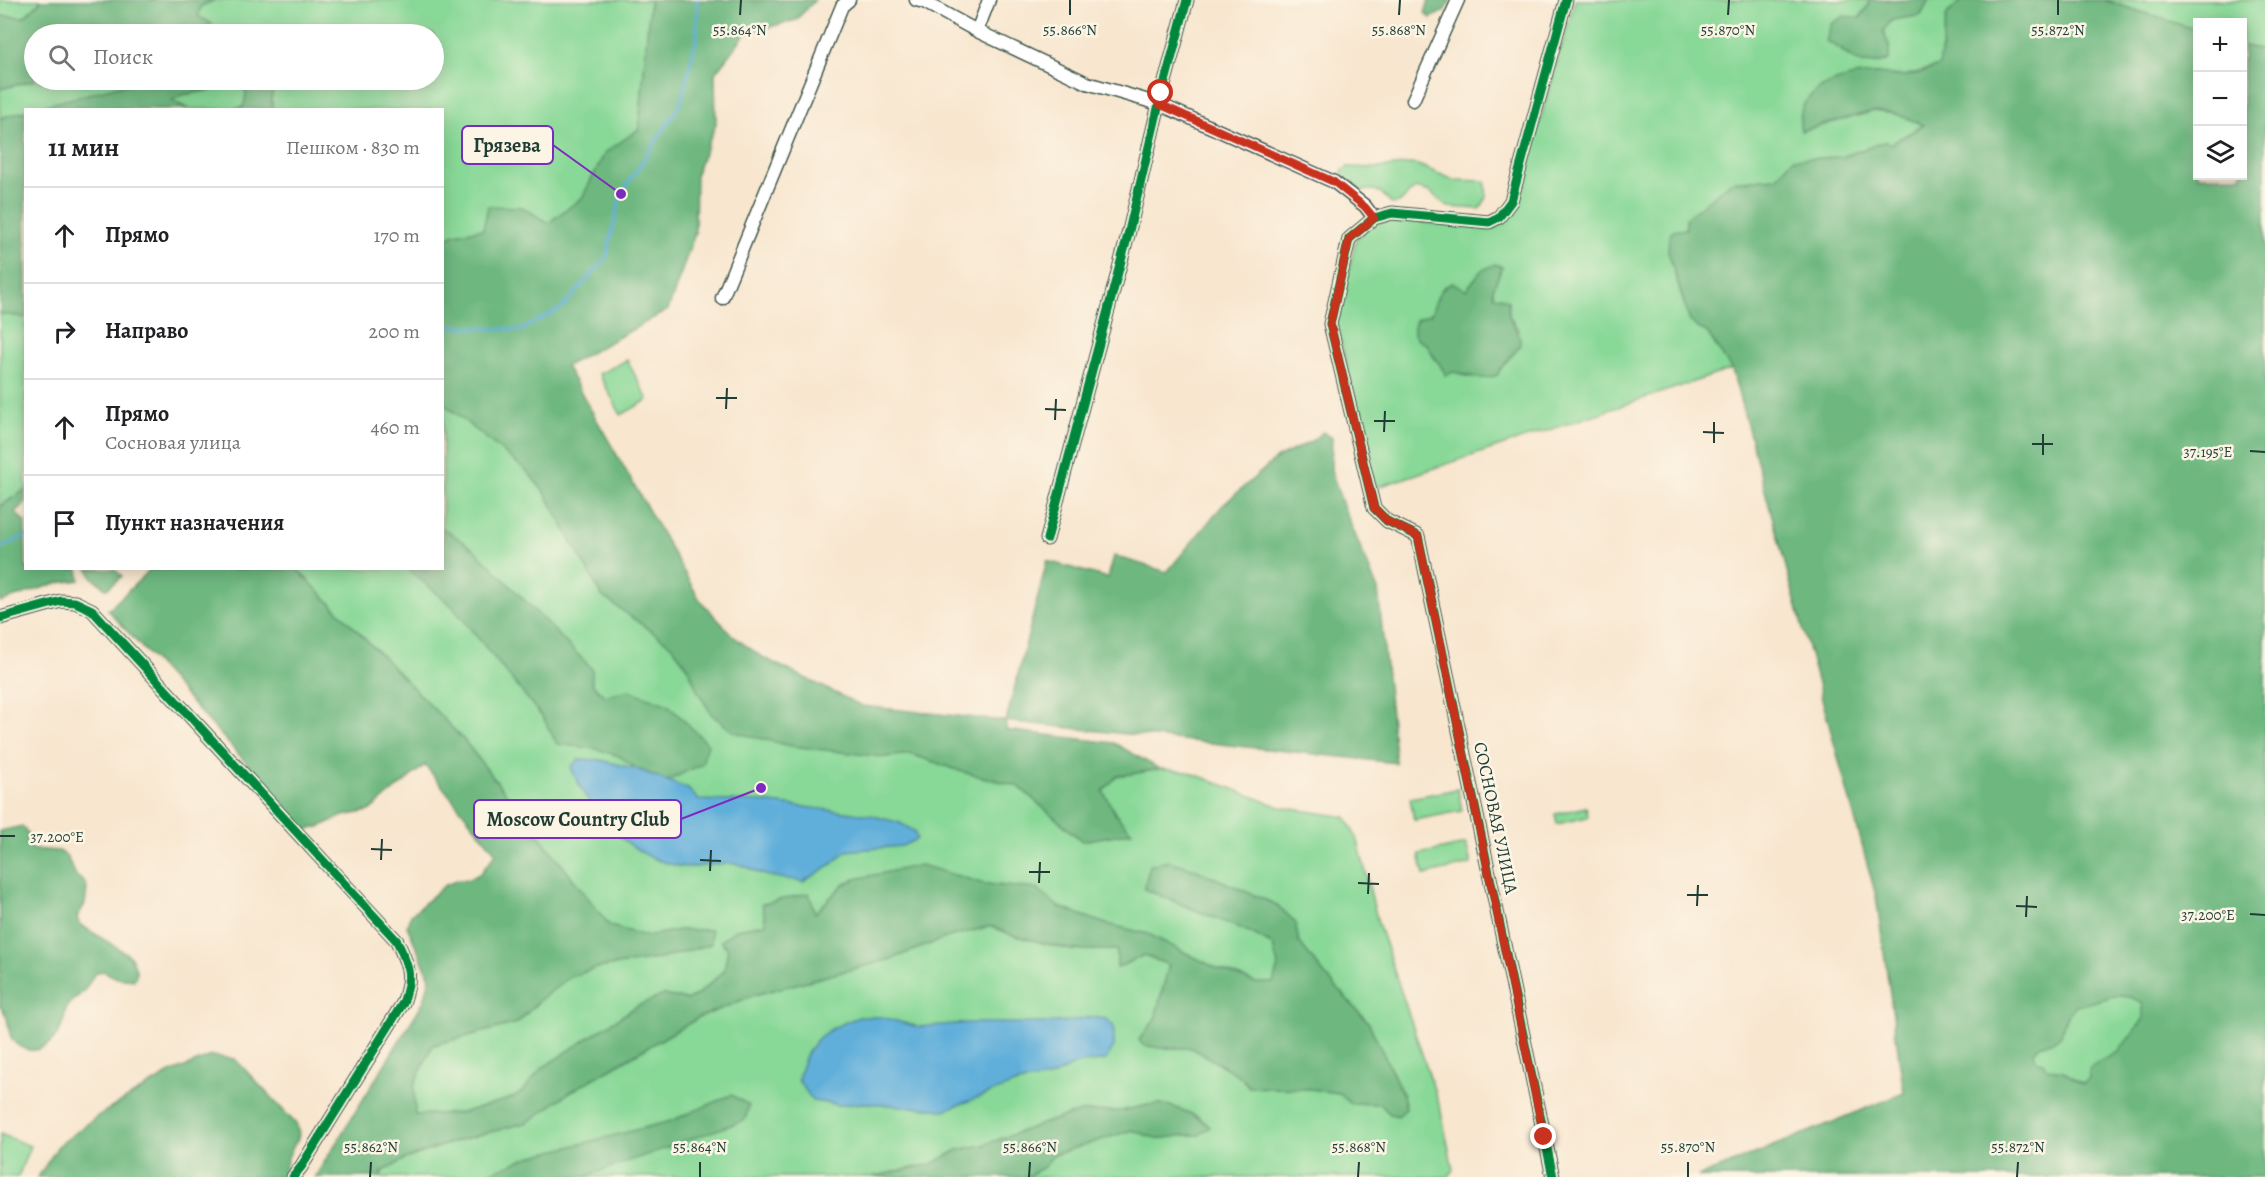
<!DOCTYPE html>
<html lang="ru">
<head>
<meta charset="utf-8">
<style>
	:root { --surface:#fff; --page:#f6f6f6; --text:#202124; --muted:#757577; --line:#e0e0e0 }
	body { margin:0; font-family:Alegreya,serif; background:var(--page); color:var(--text) }
	.controls { position:absolute; right:18px; top:18px; display:grid; overflow:hidden; border-radius:0px; box-shadow:0 3px 15px #0003 }
	.controls button { width:54px; height:54px; display:grid; place-items:center; padding:0; border:0; border-bottom:2px solid var(--line); background:var(--surface); color:var(--text); font:30px sans-serif }
	.stop { position:absolute; width:18px; height:18px; margin:-14px; border:4px solid #c8321e; border-radius:50%; background:#fff }
	.stop.end { background:#c8321e; border-color:#fff; box-shadow:0 2px 6px #0008 }
	.list { margin:0; padding:0; list-style:none }
	h2 { display:flex; justify-content:space-between; align-items:center; height:78px; margin:0; padding:0 24px; font-size:26px }
	h2 small { font-size:20px; font-weight:400; color:var(--muted) }
	.list li { display:grid; grid-template-columns:39px 1fr auto; gap:18px; align-items:center; box-sizing:border-box; height:96px; padding:0 24px; border-top:2px solid var(--line) }
	.list b { display:block; font-size:22px; white-space:nowrap }
	.list p { margin:0; font-size:20px; white-space:nowrap; color:var(--muted) }
	.list em { font-size:20px; font-style:normal; color:var(--muted) }
	.icon { flex:none; width:33px; height:33px; fill:none; stroke:currentColor; stroke-width:2; stroke-linecap:round; stroke-linejoin:round }
	.map { position:relative; flex:none; width:2265px; height:1177px; overflow:hidden }
	.search { position:absolute; background:var(--surface); box-shadow:0 3px 15px #0003; left:24px; top:24px; width:420px; height:66px; display:flex; align-items:center; gap:15px; box-sizing:border-box; padding:0 21px; border-radius:33px; color:var(--muted); font-size:22px }
	.panel { position:absolute; background:var(--surface); box-shadow:0 3px 15px #0003; left:24px; top:108px; width:420px; height:462px; border-radius:0px }
	.map>svg:first-child { display:block }
	.green { fill:#88d897; stroke:#548a66; stroke-width:1.5; fill-rule:evenodd }
	.forest { fill:#6eb880; stroke:#467a5a; stroke-width:1.5; fill-rule:evenodd }
	.water { fill:#60afda; stroke:#407687; stroke-width:1.5 }
	.lines { fill:none; stroke-linecap:round; stroke-linejoin:round }
	.stream { stroke:#60afda; stroke-width:3 }
	.minor-casing { stroke:#40564b; stroke-width:15 }
	.minor { stroke:#fff; stroke-width:12 }
	.cycleway-casing { stroke:#fcf5e5; stroke-width:13 }
	.cycleway { stroke:#00873e; stroke-width:9 }
	.route { stroke:#c8321e; stroke-width:8 }
	.ticks { fill:none; stroke:#1f3d34; stroke-width:2 }
	.labels { text-anchor:middle; stroke-width:5; stroke-linejoin:round; paint-order:stroke }
	.street-label { font-size:18px; fill:#1f3d34; stroke:#fcf5e5 }
	.ticks-label { font-size:15px; text-anchor:middle; fill:#1f3d34; stroke:#fcf5e5; stroke-width:5; stroke-linejoin:round; paint-order:stroke }
	.leader { fill:none; stroke:#7b2cbf; stroke-width:2 }
	.callout-dot { fill:#7b2cbf; stroke:#fcf5e5; stroke-width:2 }
	.callout { fill:#fcf5e5; stroke:#7b2cbf; stroke-width:2 }
	.callout-label { font-size:20px; text-anchor:middle; font-weight:bold; fill:#1f3d34 }
</style>
</head>
<body>
<div class="map">
<svg width="2265" height="1177" viewBox="0 0 2265 1177">
	<rect width="100%" height="100%" fill="#fcf5e5"/>
	<filter id="ink" filterUnits="userSpaceOnUse"><feTurbulence type="fractalNoise" baseFrequency=".0167" numOctaves="2"/><feDisplacementMap in="SourceGraphic" scale="12" xChannelSelector="R" yChannelSelector="G"/><feConvolveMatrix kernelMatrix="1 2 1 2 8 2 1 2 1" color-interpolation-filters="sRGB"/></filter>
	<filter id="wash" filterUnits="userSpaceOnUse"><feTurbulence type="fractalNoise" baseFrequency=".008" numOctaves="4" result="noise"/><feDisplacementMap in="SourceGraphic" scale="24" xChannelSelector="R" yChannelSelector="G"/><feGaussianBlur stdDeviation="1.35" result="paint"/><feColorMatrix in="noise" values="0 0 0 0 0 0 0 0 0 0 0 0 0 0 0 0 0 1.4 0 .05"/><feComposite in="paint" operator="in"/></filter>
	<g filter="url(#wash)">
		<rect width="100%" height="100%" fill="#f8e6cf"/>
		<path class="green" d="M0,0H40V2L24,17L0,16Z
			M215,0H650L639,129L605,153L582,198L548,223L522,207L483,229L455,234L443,240L442,110L273,109L271,99L275,80H434V34H191L212,24L198,17L201,6Z
			M1575,0H1869L1868,6L1859,18L1844,17L1835,45C1855,63 1862,67 1889,61V45L1882,31L1892,20L1921,15L1929,0H1963L1947,14L1939,66L1904,76L1874,74L1801,131L1874,111L1896,114L1924,125L1890,144L1886,141L1842,157L1793,159L1776,178L1731,182L1687,229L1673,267L1685,307L1698,328L1707,332L1732,369L1375,488L1337,325L1356,239L1375,222L1395,219L1480,229L1496,228L1515,208ZM1502,267L1493,289L1494,296L1509,308V316L1518,329L1516,351L1504,362L1497,375L1468,377L1453,371L1446,375L1439,363L1434,358L1416,320L1431,314L1440,291L1445,286L1466,290L1481,271Z
			M2104,0H2265V50L2243,46L2242,22H2198L2197,30Z
			M35,80H142L0,118V89Z
			M212,80H241C247,89 247,96 243,107L233,109H189L172,101L181,95L211,90Z
			M1411,164L1418,165L1454,180L1485,181C1488,192 1487,201 1479,209L1448,207L1430,192L1415,188L1399,203L1392,204C1382,192 1375,186 1360,192L1356,185L1342,179V171L1348,167L1379,168Z
			M0,314L25,317L26,490L0,506Z
			M627,360L648,400L621,415L599,374Z
			M443,403L528,472L545,493L602,596L671,645L688,667L698,692L884,757L911,754L963,772L1018,786L1082,841L1131,832L1116,815L1103,791L1117,776L1160,769L1189,772L1280,807L1346,817L1358,841L1378,923L1440,1107L1453,1169L1449,1177H1026L1044,1167L1053,1155L1132,1130L1158,1139L1185,1135H1199L1210,1127L1199,1117L1174,1107L1161,1104L1148,1105L1121,1111L1081,1112L1050,1121L984,1145L958,1150L932,1164L871,1177H381L382,1172L405,1159L453,1142L528,1122L570,1092L698,1018L754,995L891,959L948,937L992,926L1012,935L1071,950H1117V968L1144,955L1169,965L1155,1019L1139,1040L1159,1048L1192,1047L1240,1076L1249,1087L1311,1089L1339,1093L1350,1103L1380,1104L1390,1114L1406,1109L1403,1095L1368,1022L1325,975L1299,942L1294,922L1277,905L1192,868L1144,889L1252,933L1273,945L1278,966L1273,983H1255L1216,968L1148,934L1103,923L1059,907L1036,889L985,884L956,877L843,885L815,913L763,904L766,924L736,929L721,941L728,949L724,971L697,995L687,1000L664,995L542,1068L524,1090L512,1098L461,1113L414,1115V1085L433,1045L517,1023L541,999L570,977L596,968L663,958L710,944V930H680L646,936L610,926L463,739L297,569L442,568Z
			M1458,789L1462,811L1414,820L1410,798Z
			M1586,807L1588,817L1557,824L1555,814Z
			M1466,844L1471,864L1424,875L1419,854Z
			M2114,996C2126,996 2135,996 2143,1005C2144,1010 2145,1015 2143,1019C2140,1027 2124,1048 2117,1053C2105,1062 2090,1059 2089,1079L2083,1085L2063,1071L2046,1069L2035,1060L2034,1052L2039,1045L2054,1041L2060,1035L2065,1019L2069,1012L2076,1006Z
			M0,1134L30,1146L18,1177H0Z"/>
		<path class="forest" d="M40,0H215L201,6L198,16L212,24L191,34H34L35,80L0,89V16L24,17L40,2Z
			M650,0H815L796,20L746,33L715,73L716,124L696,173L695,233L668,310L566,366L700,600L733,636L762,657L862,706L1006,721L1047,561L1108,578L1114,556L1167,572L1222,506L1277,458L1310,442L1323,432L1332,438L1331,470L1342,503L1378,590L1396,763L1006,721V730L1114,743L1160,769L1117,776L1103,791L1116,815L1132,832L1082,841L1018,786L963,772L911,754L884,757L791,746L734,732L712,715L698,692L688,667L671,645L602,596L545,493L528,472L443,403V240L455,234L483,229L488,206L522,207L548,223L582,198L605,153L639,129Z
			M1429,0H1451L1444,11L1431,18L1425,13Z
			M1869,0H1929L1921,15L1892,20L1883,31L1889,45V61C1848,70 1856,54 1826,41L1831,24L1844,16L1860,18L1868,6Z
			M1963,0H2104L2197,30L2198,176H2242L2243,46L2265,50V1177H1698L1904,1093L1876,896L1732,370L1707,332L1698,328L1690,321L1668,252L1669,238L1672,231L1686,229V218L1731,182L1776,178L1793,159L1842,157L1886,141L1890,144L1924,125L1896,114L1874,111L1801,131C1792,89 1841,76 1874,74C1884,74 1893,77 1903,76C1914,76 1928,70 1939,66L1947,14ZM2114,996C2126,996 2135,996 2143,1005V1020L2118,1052L2093,1065L2089,1071V1079L2083,1084L2063,1071L2047,1069L2043,1062L2036,1060L2034,1052L2039,1045L2054,1041L2061,1035L2065,1019L2069,1012L2076,1006Z
			M142,80H212L211,90L181,95L172,101L189,109H31Z
			M241,80H275L271,99L273,109H233L243,107C247,96 247,89 241,80Z
			M25,111L26,317H25L0,314V118Z
			M1495,264L1502,267L1493,289L1494,296L1501,297L1508,301C1509,306 1508,311 1509,316C1512,327 1528,339 1515,352C1507,360 1503,365 1497,375C1479,383 1470,374 1453,372L1446,375C1440,363 1432,356 1427,344C1414,341 1411,332 1416,320L1431,314C1437,300 1438,288 1453,283L1466,290L1481,271Z
			M25,490V503L15,512L25,522L26,568L78,569L80,580L57,583L0,602V506Z
			M443,528L474,549L592,669V684L605,696L629,690L668,705L708,744L702,764L667,781L637,769L619,756L597,749L557,744L543,718L452,606L408,569L442,568Z
			M88,569H114L122,576L107,589L93,578Z
			M151,569H297L463,739L610,926L646,936L680,930H711V944L663,958L596,968L570,977L541,999L517,1023L433,1045L414,1085L415,1115L461,1113L512,1098L524,1090L542,1068L637,1006L664,995L687,1000L697,995L724,971L728,949L721,941L736,929L766,924L762,904L809,893L815,913L843,885L855,879L921,865L985,884L1036,889L1059,907L1103,923L1148,934L1216,968L1255,983H1273L1278,966L1273,945L1252,933L1144,889L1150,865L1169,861L1192,868L1277,905L1295,922L1299,942L1325,975L1368,1022L1403,1095L1406,1109L1398,1116L1390,1114L1380,1104L1350,1103L1339,1093L1311,1089L1249,1087L1240,1076L1192,1048H1159L1143,1045L1139,1040L1155,1019L1169,965L1144,955L1117,968V950H1071L1012,935L991,926L948,937L891,959L754,995L698,1018L570,1092L528,1122L453,1142L405,1159L382,1172L381,1177H315L424,1001L430,978L407,926L410,916L444,886L458,880H468L481,873L496,853L425,765L369,811L343,816L319,827L307,830L108,610Z
			M22,826L28,833L31,849L59,851L66,855L77,877L84,881L87,888L85,904L77,917L79,924L126,953L132,959L137,973L134,980L117,978L103,971L95,973C91,980 87,987 82,993C77,997 72,1000 68,1005C64,1011 65,1017 63,1023C56,1042 36,1060 16,1044C5,1035 12,1017 0,1007V831Z
			M211,1056L235,1059L297,1125C302,1139 295,1141 290,1153C286,1161 286,1169 281,1177H38L58,1146L99,1115L168,1074Z
			M731,1095L749,1105L745,1120L584,1177H479L529,1157L671,1121Z
			M1161,1104C1180,1108 1196,1114 1210,1127L1199,1135H1185L1158,1139L1132,1130L1053,1155L1044,1167L1026,1177H871L932,1164L958,1150L984,1145L1050,1121L1081,1112L1121,1111L1148,1105Z"/>
		<path class="water" d="M579,759L601,760L637,769L688,789L699,800L763,802L870,815L900,823L914,831L917,839L902,846L846,851L832,864L803,882C789,879 775,878 762,874C755,872 748,867 741,865C723,860 704,868 686,867C634,862 590,815 571,767Z
			M859,1017H881L919,1027L967,1023H1045L1072,1021L1090,1017L1107,1019L1114,1027V1046L1106,1060L1076,1064L1049,1078L1017,1083L945,1110L865,1103L839,1105L813,1101L798,1080C807,1040 823,1030 859,1017Z"/>
		<g class="lines">
			<path class="stream" d="M442,326L521,330L563,307L606,258L621,194L681,103L697,36V0
				M0,548L26,536"/>
		</g>
	</g>
	<g filter="url(#ink)">
		<g class="lines">
			<defs>
				<path id="minor" d="M916,0L924,2L977,31L1087,83L1159,104L1334,182L1365,206L1374,218
					M977,31L989,0
					M1413,100L1458,0
					M722,298L842,6L849,0
					M1047,539L1129,231L1159,104L1187,0
					M0,618L61,601L75,602L92,610L397,941C409,967 413,975 403,1003L301,1167L293,1177
					M1553,1177L1418,536L1387,521L1374,508L1330,324L1349,239L1374,218L1392,213L1489,222L1499,217L1511,201L1566,0"/>
			</defs>
			<use href="#minor" class="minor-casing"/>
			<use href="#minor" class="minor"/>
			<defs>
				<path id="cycleway" d="M1047,539L1129,231L1159,104L1187,0
					M0,618L61,601L75,602L92,610L397,941C409,967 413,975 403,1003L301,1167L293,1177
					M1553,1177L1418,536L1387,521L1374,508L1330,324L1349,239L1374,218L1392,213L1489,222L1499,217L1511,201L1566,0"/>
			</defs>
			<use href="#cycleway" class="cycleway-casing"/>
			<use href="#cycleway" class="cycleway"/>
		</g>
	</g>
	<g class="lines" filter="url(#ink)">
		<path class="route" d="M1161,93L1159,104L1334,182L1365,207L1374,218L1349,239L1330,324L1374,508L1387,521L1418,536L1544,1137"/>
	</g>
	<path class="ticks" d="M740,15L741,0M1070,15V0M1399,15L1400,0M1728,15L1729,0M2058,15V0M716,398H737M726,409L727,388M1045,409L1066,410M1055,420L1056,399M1374,421H1395M1384,432L1385,411M1703,432L1724,433M1714,443V422M2032,444H2053M2250,451L2265,452M2043,455V434M0,836H15M371,849L392,850M381,860L382,839M700,860L721,861M710,871L711,850M1029,872H1050M1039,883L1040,862M1358,883L1379,884M1368,894L1369,873M1687,895H1708M1697,906L1698,885M2016,906L2037,907M2250,914L2265,915M2026,917L2027,896M370,1177L371,1162M700,1177V1162M1029,1177L1030,1162M1358,1177L1359,1162M1688,1177V1162M2017,1177L2018,1162"/>
	<g class="labels">
		<g class="street-label">
			<text transform="translate(1496 818) rotate(78)" y="6">СОСНОВАЯ УЛИЦА</text>
		</g>
	</g>
	<g class="ticks-label">
		<text x="740" y="35">55.864°N</text>
		<text x="1070" y="35">55.866°N</text>
		<text x="1399" y="35">55.868°N</text>
		<text x="1728" y="35">55.870°N</text>
		<text x="2058" y="35">55.872°N</text>
		<text x="2208" y="457">37.195°E</text>
		<text x="57" y="842">37.200°E</text>
		<text x="2208" y="920">37.200°E</text>
		<text x="371" y="1152">55.862°N</text>
		<text x="700" y="1152">55.864°N</text>
		<text x="1030" y="1152">55.866°N</text>
		<text x="1359" y="1152">55.868°N</text>
		<text x="1688" y="1152">55.870°N</text>
		<text x="2018" y="1152">55.872°N</text>
	</g>
	<path class="leader" d="M621 194L553 145M761 788L681 819"/>
	<g class="callout-dot">
		<circle cx="621" cy="194" r="6"/>
		<circle cx="761" cy="788" r="6"/>
	</g>
	<g class="callout">
		<rect x="462" y="126" width="91" height="38" rx="6"/>
		<rect x="474" y="800" width="207" height="38" rx="6"/>
	</g>
	<g class="callout-label">
		<text x="507" y="152">Грязева</text>
		<text x="578" y="826">Moscow Country Club</text>
	</g>
</svg>
<div class="controls">
<button>+</button>
<button>−</button>
<button><svg class="icon" aria-label="layers" viewBox="0 0 24 24"><path d="M12 4l9 5-9 5-9-5zM3 14l9 5 9-5"/></svg></button>
</div>
<div class="stop" style="left:1161px;top:93px"></div>
<div class="stop end" style="left:1544px;top:1137px"></div>
<div class="search"><svg class="icon" aria-label="search" viewBox="0 0 24 24"><circle cx="10" cy="10" r="6"/><path d="M15 15l6 6"/></svg>Поиск</div>
<section class="panel">
<h2>11 мин<small>Пешком · 830 m</small></h2>
<ul class="list">
<li><svg class="icon" aria-label="ahead" viewBox="0 0 24 24"><path d="M12 20V5M6 11l6-6 6 6"/></svg><div><b>Прямо</b></div><em>170 m</em></li>
<li><svg class="icon" aria-label="right" viewBox="0 0 24 24"><path d="M7 20v-9h11M14 6l5 5-5 5"/></svg><div><b>Направо</b></div><em>200 m</em></li>
<li><svg class="icon" aria-label="ahead" viewBox="0 0 24 24"><path d="M12 20V5M6 11l6-6 6 6"/></svg><div><b>Прямо</b><p>Сосновая улица</p></div><em>460 m</em></li>
<li><svg class="icon" aria-label="arrive" viewBox="0 0 24 24"><path d="M6 21V4h12l-3 4 3 4H6"/></svg><div><b>Пункт назначения</b></div></li>
</ul>
</section>
</div>
</body>
</html>
